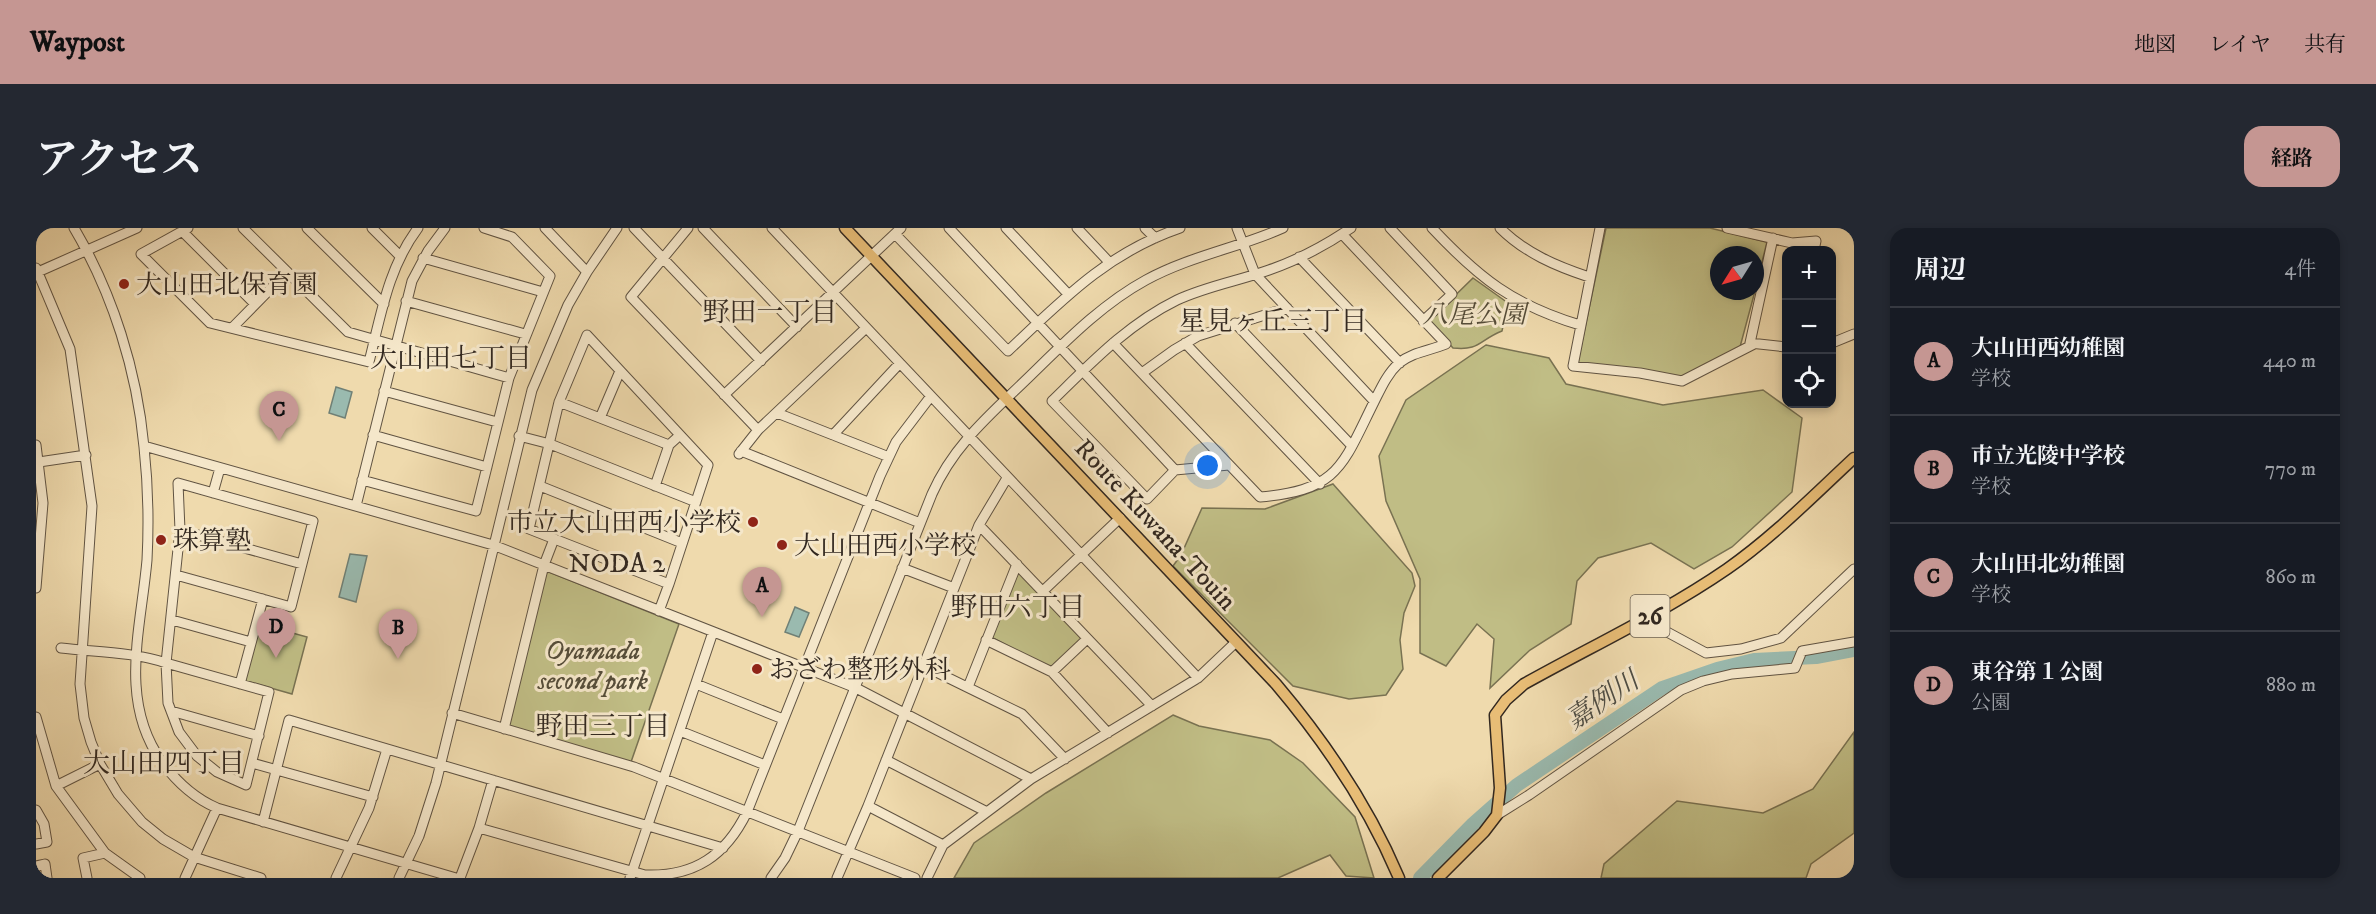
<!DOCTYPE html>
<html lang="ja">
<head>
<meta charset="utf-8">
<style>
	:root { --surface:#171b24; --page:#242831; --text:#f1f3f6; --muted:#9ea1a6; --line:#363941; --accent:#c59692 }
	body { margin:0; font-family:"IM FELL DW Pica","Noto Serif JP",serif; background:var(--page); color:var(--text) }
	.controls { position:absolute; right:18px; top:18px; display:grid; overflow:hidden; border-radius:12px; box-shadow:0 3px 9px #0003 }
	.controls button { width:54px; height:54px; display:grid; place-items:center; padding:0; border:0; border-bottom:2px solid var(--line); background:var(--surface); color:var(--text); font:30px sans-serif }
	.compass { position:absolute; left:1674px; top:18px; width:54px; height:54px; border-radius:50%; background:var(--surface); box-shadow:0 3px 9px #0003; rotate:233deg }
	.you { position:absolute; left:1172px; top:238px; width:21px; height:21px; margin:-15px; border:4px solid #fff; border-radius:50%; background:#1a73e8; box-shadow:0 0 0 9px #1a73e833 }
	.badge { display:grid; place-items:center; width:39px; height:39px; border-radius:50%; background:var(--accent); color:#111; font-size:20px; font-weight:700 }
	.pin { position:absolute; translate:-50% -50px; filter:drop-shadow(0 2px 3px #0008) }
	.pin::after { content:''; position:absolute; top:32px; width:21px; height:18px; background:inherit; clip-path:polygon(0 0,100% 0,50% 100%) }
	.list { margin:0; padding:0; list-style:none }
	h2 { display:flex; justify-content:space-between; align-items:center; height:78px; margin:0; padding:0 24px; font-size:26px }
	h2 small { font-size:20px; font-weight:400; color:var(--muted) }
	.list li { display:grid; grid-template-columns:39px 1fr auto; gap:18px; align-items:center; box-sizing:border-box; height:108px; padding:0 24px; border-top:2px solid var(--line) }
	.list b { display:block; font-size:22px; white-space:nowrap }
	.list p { margin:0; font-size:20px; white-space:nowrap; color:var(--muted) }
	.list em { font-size:20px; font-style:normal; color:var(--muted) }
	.icon { flex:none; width:33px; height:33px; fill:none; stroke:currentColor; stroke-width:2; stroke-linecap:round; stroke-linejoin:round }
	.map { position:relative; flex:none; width:1818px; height:650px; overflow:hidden; border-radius:18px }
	header { display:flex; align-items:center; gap:36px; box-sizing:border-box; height:84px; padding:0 30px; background:var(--accent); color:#111 }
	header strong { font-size:28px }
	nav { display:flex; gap:33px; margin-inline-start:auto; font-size:21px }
	.intro { display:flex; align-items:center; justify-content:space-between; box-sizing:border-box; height:144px; padding:0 36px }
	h1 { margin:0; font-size:42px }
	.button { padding:15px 27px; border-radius:18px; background:var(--accent); color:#111; font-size:21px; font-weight:700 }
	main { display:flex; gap:36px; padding:0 36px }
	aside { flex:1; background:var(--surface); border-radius:18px; box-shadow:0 3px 9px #0003 }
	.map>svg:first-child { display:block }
	.green { fill:#c0bd85; stroke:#797252; stroke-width:1.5 }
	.water { fill:#9abaaf; stroke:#708076; stroke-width:1.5 }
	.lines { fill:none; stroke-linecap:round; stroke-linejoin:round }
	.river { stroke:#9abaaf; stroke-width:14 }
	.minor-casing { stroke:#615443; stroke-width:11 }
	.major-casing { stroke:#322820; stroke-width:13 }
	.minor { stroke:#f5e7ca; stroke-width:9 }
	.major { stroke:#e8bd76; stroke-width:10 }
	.poi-dot { fill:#8f2418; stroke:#f5e7ca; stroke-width:2 }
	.labels { text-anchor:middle; stroke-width:6; stroke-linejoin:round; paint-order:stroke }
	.shield { fill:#f5e7ca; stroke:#6c6153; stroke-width:1.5 }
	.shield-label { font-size:24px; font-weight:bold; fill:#322820 }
	.poi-label { font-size:26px; fill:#322820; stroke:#f5e7ca; text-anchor:start }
	.park-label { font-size:26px; font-style:italic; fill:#564d39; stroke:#f5e7ca }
	.street-label { font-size:26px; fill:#322820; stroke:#f5e7ca }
	.neighbourhood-label { font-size:27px; fill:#322820; stroke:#f5e7ca }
	.water-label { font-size:27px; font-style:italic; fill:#4c4c44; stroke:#f5e7ca }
</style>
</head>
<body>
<header>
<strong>Waypost</strong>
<nav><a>地図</a><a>レイヤ</a><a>共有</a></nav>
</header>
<div class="intro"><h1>アクセス</h1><a class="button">経路</a></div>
<main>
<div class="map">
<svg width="1818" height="650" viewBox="0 0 1818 650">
	<rect width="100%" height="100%" fill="#efdaad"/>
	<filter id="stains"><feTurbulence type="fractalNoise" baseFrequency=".00333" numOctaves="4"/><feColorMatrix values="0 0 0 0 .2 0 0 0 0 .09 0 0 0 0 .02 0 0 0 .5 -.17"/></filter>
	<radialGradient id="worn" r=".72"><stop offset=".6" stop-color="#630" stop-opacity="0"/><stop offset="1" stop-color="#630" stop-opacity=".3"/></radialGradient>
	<path class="green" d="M1570,0H1674L1731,14L1719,62V27H1683V63H1719L1704,119L1645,149L1543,136L1542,133Z
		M1437,50L1472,75L1466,103C1443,112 1444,123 1417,120L1394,94V92Z
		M1450,117L1513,130L1530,156L1627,177L1727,162L1766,190L1756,264L1696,319L1658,341L1615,315L1562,330L1541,353L1535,396L1494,422L1454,460L1458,411L1441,396L1410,438L1384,425V351L1350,273L1343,228L1370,172Z
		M1297,256L1376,345L1379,358L1368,385L1364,412L1367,441L1350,467L1313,471L1257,458L1137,338L1145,327L1166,280L1229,281Z
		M513,344L643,396L595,534L474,499L473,496L510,345Z
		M984,344L1045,408V412L1016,439L1013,440L955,409L981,346Z
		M224,396L271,409L256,466L210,453L208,450Z
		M1137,487L1163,498L1234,512L1267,535L1319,589L1338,650L1310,648L1294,627L1242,650H918L938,615L1010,565Z
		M1818,504V605L1775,636L1770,650H1565L1568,636L1641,573L1727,585L1777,561Z"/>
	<path class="water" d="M300,159L316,164L309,190L293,185Z
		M314,326L331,328L320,374L303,369Z
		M759,379L773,385L763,409L749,404Z"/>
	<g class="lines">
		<path class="river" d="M1384,650L1437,596L1481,557L1626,460L1681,441L1718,432L1780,429L1818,422"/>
		<defs>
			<path id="minor" d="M38,0C77,66 101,143 108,219C112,256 113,294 111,332C105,401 82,473 126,534C140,553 158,570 181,580L420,650
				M152,0L105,26L174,95L333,134C345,87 352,40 382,0
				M207,0L312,104L473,150
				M271,0L348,76
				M336,0L364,28
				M509,0L551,44
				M598,0L725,133
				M652,0L595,69L722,202
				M667,0L761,99
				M736,0L1162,450
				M913,0L1139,242
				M970,0L1032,66
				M1041,0L1073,34
				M1109,0L1119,10
				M1201,0L1219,46L1338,173
				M1354,0L1416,66L1387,93
				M1396,0C1443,50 1477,77 1544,97
				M1464,0C1489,25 1520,38 1553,49
				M1564,0L1537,138L1604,145L1646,153L1718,116
				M1691,0L1756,15L1780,13L1778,22
				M146,3L219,76
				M859,6L972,123C1026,72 1071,25 1144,0
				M1737,10L1714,115L1750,119
				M1263,29L1364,135
				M387,30L507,64
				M0,40L34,121L56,278L44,456L48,490L55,514L64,536L82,566L106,594L127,611L158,629L225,650
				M2,44L101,0
				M370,73L489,106
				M1199,95L1316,218
				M196,100L251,44
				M551,107L672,237L633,356L493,301L523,174Z
				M1077,115L1224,269C1303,262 1306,238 1338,174C1345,160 1351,146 1363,135C1377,124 1393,123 1410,116L1306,6
				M1149,115L1284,256
				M1796,115L1818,106
				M1106,145L1138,122L1162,108L1251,80
				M348,163L461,194
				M688,167L865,0
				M523,174L633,217
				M741,185L853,229
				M564,190L584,143
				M337,207L451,239
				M797,207L864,135
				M483,208L514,216L660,274
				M0,217L7,275L0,360
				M108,218L457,317L820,460L995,551
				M705,223L884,295
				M703,226L722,202L830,100
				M3,234L50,227
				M1193,237L1139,242L1111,271L1016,173C1055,135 1092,96 1141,72C1171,58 1202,53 1233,42C1262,32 1290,17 1315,0
				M326,252L440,283L473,150L514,48L476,9L448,0
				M504,258L646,315
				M619,258L633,217L644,207
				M177,265L184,240
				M320,278L376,53L392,23L409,0
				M943,297L1116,478
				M144,302L266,336
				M866,340L918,360
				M1007,363L1084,290
				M623,383L633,356
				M1607,391L1670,425L1705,421L1745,410L1818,341
				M136,392L215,414
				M950,412L1016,444L1072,505
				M25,420C59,424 98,424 130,435L233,464L210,557L181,544L161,528L143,504L132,475L130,435L144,302L142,255L277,293L255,379L140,347
				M888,438L986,486L1029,531
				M1016,444L1051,411
				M204,456L227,371
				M660,456L747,491
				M932,459L981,336
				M135,483L223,508
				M416,485L598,539L879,650
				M0,489L20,558L69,625L104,650
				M468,501L508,337L518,311
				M644,503L729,537
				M850,532L951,584
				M216,535L337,569
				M20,558L64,536
				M0,582L8,596L11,614L0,616
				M1461,587L1493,567L1645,462L1667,453L1696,446L1759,440L1766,423L1818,414
				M227,594L253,492L687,620
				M443,600L609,647C659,649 690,627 711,584L844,248L860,214L895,168
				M907,617L832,578L943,297L971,250
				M0,638L9,636L11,650
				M51,650L47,630L69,625
				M149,650L181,580
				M300,650L333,580L351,521
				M363,650L383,608L400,555L496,162L532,77L551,44L581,0
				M424,650L443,600L457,552
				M594,650L677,404
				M735,650L749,630L762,603L896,266C918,216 956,185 994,148C1030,113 1066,76 1110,52C1154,28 1202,20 1247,0
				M801,650L832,578
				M891,650L907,617L995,551L1162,450L1200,414"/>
			<path id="major" d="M809,0L1240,456C1290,515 1333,579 1363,650
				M1402,650L1448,604L1461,587L1464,560L1459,487L1470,472L1488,456C1556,418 1627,385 1691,341C1737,309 1777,268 1818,230"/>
		</defs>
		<use href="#minor" class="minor-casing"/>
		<use href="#major" class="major-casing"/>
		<use href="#minor" class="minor"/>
		<use href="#major" class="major"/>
	</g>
	<g class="poi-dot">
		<circle cx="88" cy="56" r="6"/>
		<circle cx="717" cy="294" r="6"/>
		<circle cx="125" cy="312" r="6"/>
		<circle cx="746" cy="317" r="6"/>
		<circle cx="721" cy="441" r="6"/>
	</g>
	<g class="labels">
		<rect class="shield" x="1594.5" y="367" width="39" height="42" rx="4.5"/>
		<g class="shield-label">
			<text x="1614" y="396">26</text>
		</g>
		<g class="poi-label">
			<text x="100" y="65">大山田北保育園</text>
			<text x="705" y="303" text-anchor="end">市立大山田西小学校</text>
			<text x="137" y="321">珠算塾</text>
			<text x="758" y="326">大山田西小学校</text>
			<text x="733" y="450">おざわ整形外科</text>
		</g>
		<g class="park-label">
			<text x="1438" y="95">八尾公園</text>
			<text x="557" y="431">Oyamada<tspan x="557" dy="30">second park</tspan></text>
		</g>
		<g class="street-label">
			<text transform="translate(1120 296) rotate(47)" y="9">Route Kuwana-Touin</text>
		</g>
		<g class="neighbourhood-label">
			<text x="734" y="93">野田一丁目</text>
			<text x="1237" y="102">星見ヶ丘三丁目</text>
			<text x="415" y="139">大山田七丁目</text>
			<text x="581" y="344">NODA 2</text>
			<text x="982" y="388">野田六丁目</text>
			<text x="567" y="507">野田三丁目</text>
			<text x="128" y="544">大山田四丁目</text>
		</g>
		<g class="water-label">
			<text transform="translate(1566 472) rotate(-34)" y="9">嘉例川</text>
		</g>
	</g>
	<rect width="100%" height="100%" filter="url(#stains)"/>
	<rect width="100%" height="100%" fill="url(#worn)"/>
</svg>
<div class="controls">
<button>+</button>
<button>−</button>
<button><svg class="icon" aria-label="locate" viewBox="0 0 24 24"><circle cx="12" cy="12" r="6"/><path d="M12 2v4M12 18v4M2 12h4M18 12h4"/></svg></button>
</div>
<svg class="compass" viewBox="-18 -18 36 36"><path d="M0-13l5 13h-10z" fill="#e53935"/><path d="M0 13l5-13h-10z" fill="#9ea1a6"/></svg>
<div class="you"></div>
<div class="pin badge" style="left:726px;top:389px">A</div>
<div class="pin badge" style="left:362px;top:431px">B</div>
<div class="pin badge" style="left:243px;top:213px">C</div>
<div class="pin badge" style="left:240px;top:430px">D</div>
</div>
<aside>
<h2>周辺<small>4件</small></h2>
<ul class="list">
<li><span class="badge">A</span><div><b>大山田西幼稚園</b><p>学校</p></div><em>440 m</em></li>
<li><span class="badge">B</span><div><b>市立光陵中学校</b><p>学校</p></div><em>770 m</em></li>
<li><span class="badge">C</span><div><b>大山田北幼稚園</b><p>学校</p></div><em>860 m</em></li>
<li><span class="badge">D</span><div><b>東谷第１公園</b><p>公園</p></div><em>880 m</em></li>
</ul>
</aside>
</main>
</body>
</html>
